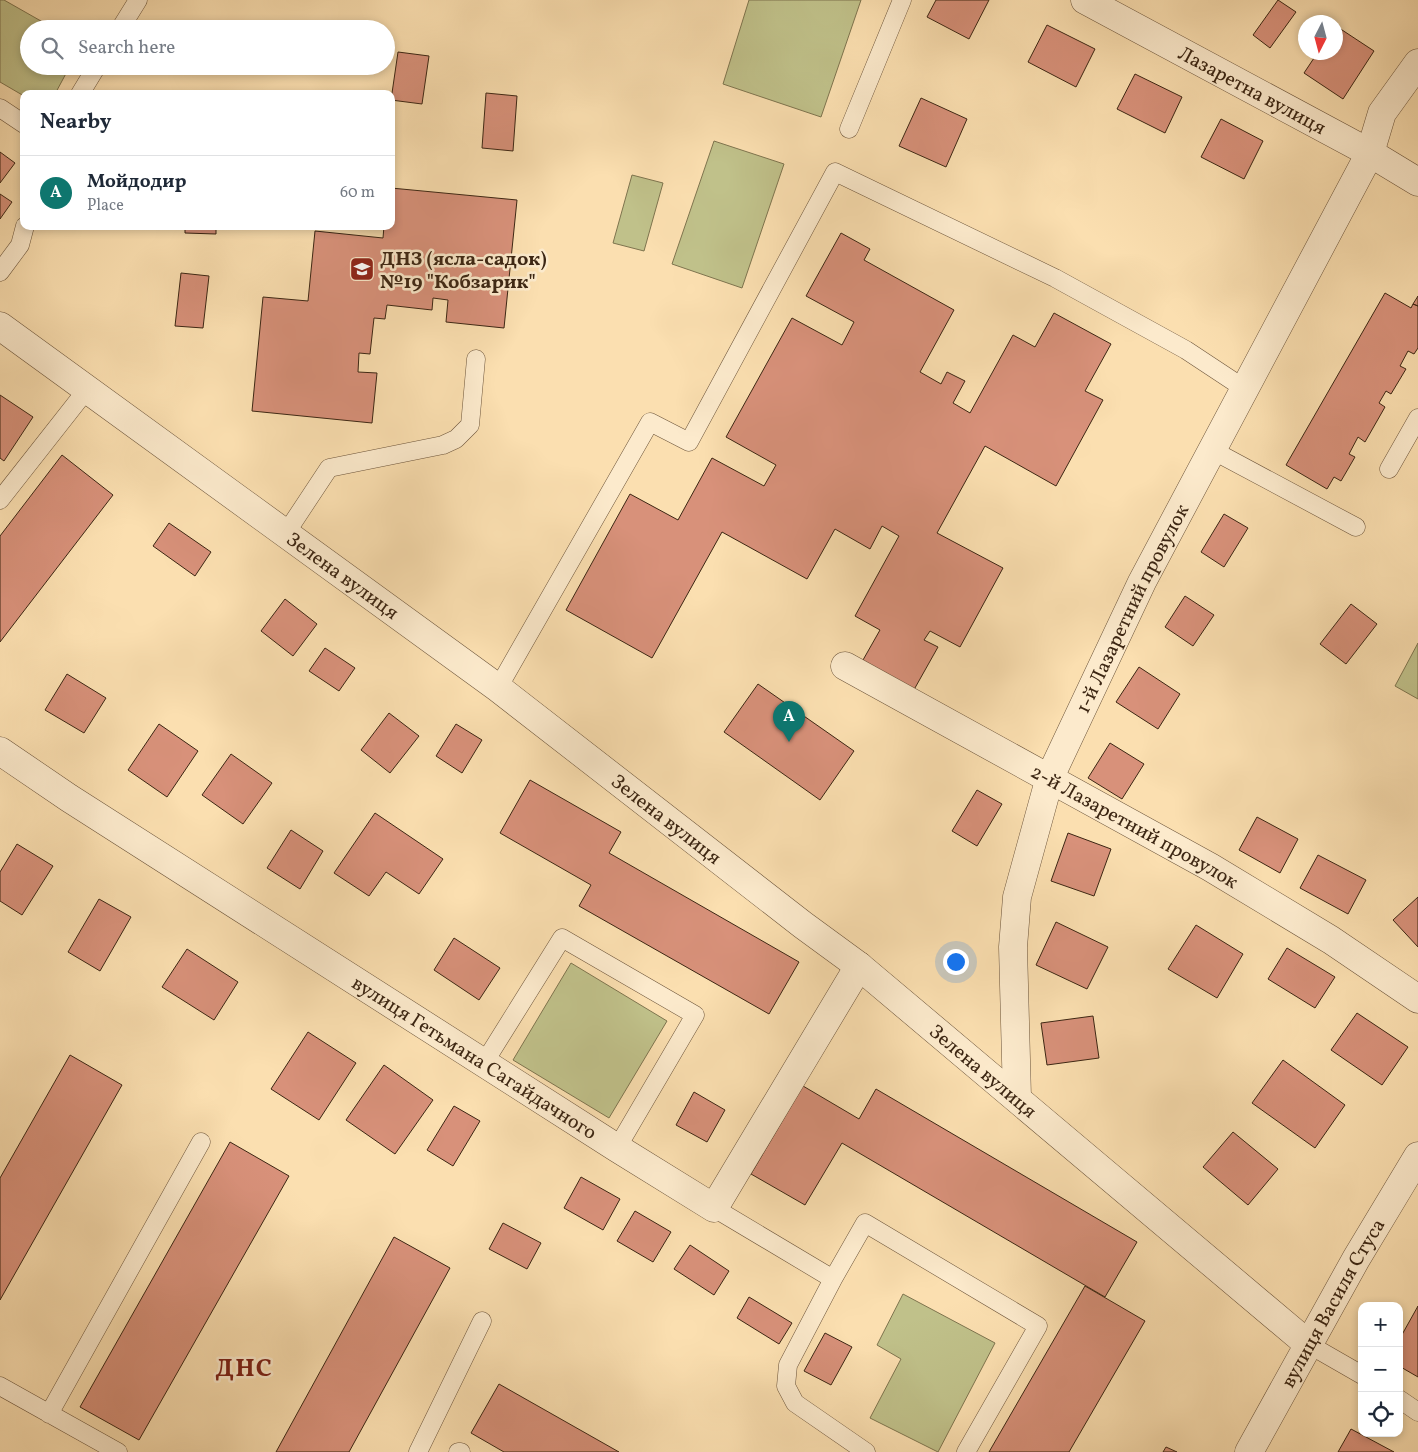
<!DOCTYPE html>
<html lang="en">
<head>
<meta charset="utf-8">
<style>
	:root { --surface:#fff; --page:#f6f6f7; --text:#1f2937; --muted:#747a83; --line:#e0e1e3; --accent:#0f766e }
	body { margin:0; font-family:Vollkorn,serif; background:var(--page); color:var(--text) }
	.controls { position:absolute; right:15px; bottom:15px; display:grid; overflow:hidden; border-radius:10px; box-shadow:0 2px 8px #0003 }
	.controls button { width:45px; height:45px; display:grid; place-items:center; padding:0; border:0; border-bottom:1px solid var(--line); background:var(--surface); color:var(--text); font:25px sans-serif }
	.compass { position:absolute; left:1298px; top:15px; width:45px; height:45px; border-radius:50%; background:var(--surface); box-shadow:0 2px 8px #0003; rotate:186deg }
	.you { position:absolute; left:955px; top:961px; width:18px; height:18px; margin:-12px; border:4px solid #fff; border-radius:50%; background:#1a73e8; box-shadow:0 0 0 8px #1a73e833 }
	.badge { display:grid; place-items:center; width:32px; height:32px; border-radius:50%; background:var(--accent); color:#fff; font-size:16px; font-weight:700 }
	.pin { position:absolute; translate:-50% -41px; filter:drop-shadow(0 1px 2px #0008) }
	.pin::after { content:''; position:absolute; top:26px; width:18px; height:15px; background:inherit; clip-path:polygon(0 0,100% 0,50% 100%) }
	.list { margin:0; padding:0; list-style:none }
	h2 { display:flex; justify-content:space-between; align-items:center; height:65px; margin:0; padding:0 20px; font-size:21px }
	h2 small { font-size:16px; font-weight:400; color:var(--muted) }
	.list li { display:grid; grid-template-columns:32px 1fr auto; gap:15px; align-items:center; box-sizing:border-box; height:75px; padding:0 20px; border-top:1px solid var(--line) }
	.list b { display:block; font-size:19px; white-space:nowrap }
	.list p { margin:0; font-size:16px; white-space:nowrap; color:var(--muted) }
	.list em { font-size:16px; font-style:normal; color:var(--muted) }
	.icon { flex:none; width:28px; height:28px; fill:none; stroke:currentColor; stroke-width:2; stroke-linecap:round; stroke-linejoin:round }
	.map { position:relative; flex:none; width:1418px; height:1452px; overflow:hidden }
	.search { position:absolute; background:var(--surface); box-shadow:0 2px 8px #0003; left:20px; top:20px; width:375px; height:55px; display:flex; align-items:center; gap:12px; box-sizing:border-box; padding:0 18px; border-radius:28px; color:var(--muted); font-size:19px }
	.panel { position:absolute; background:var(--surface); box-shadow:0 2px 8px #0003; left:20px; top:90px; width:375px; height:140px; border-radius:10px }
	.map>svg:first-child { display:block }
	.green { fill:#c0c18a; stroke:#7e744e }
	.building { fill:#d8917a; stroke:#3c2613 }
	.lines { fill:none; stroke-linecap:round; stroke-linejoin:round }
	.service-casing { stroke:#6c543a; stroke-width:19 }
	.minor-casing { stroke:#6c543a; stroke-width:29 }
	.service { stroke:#fceacc; stroke-width:18 }
	.minor { stroke:#fceacc; stroke-width:28 }
	.labels { text-anchor:middle; stroke-width:5; stroke-linejoin:round; paint-order:stroke }
	.street-label { font-size:20px; fill:#3c2613; stroke:#fceacc }
	.poi-label { font-size:20px; font-weight:bold; fill:#3c2613; stroke:#fceacc; text-anchor:start }
	.district-label { font-size:25px; font-weight:bold; letter-spacing:1px; fill:#7a1f14; stroke:#fceacc }
</style>
</head>
<body>
<div class="map">
<svg width="1418" height="1452" viewBox="0 0 1418 1452">
	<rect width="100%" height="100%" fill="#fbdfb0"/>
	<filter id="stains"><feTurbulence type="fractalNoise" baseFrequency=".004" numOctaves="4"/><feColorMatrix values="0 0 0 0 .2 0 0 0 0 .09 0 0 0 0 .02 0 0 0 .5 -.17"/></filter>
	<radialGradient id="worn" r=".72"><stop offset=".6" stop-color="#630" stop-opacity="0"/><stop offset="1" stop-color="#630" stop-opacity=".3"/></radialGradient>
	<path class="green" d="M0,0H4L55,29H29V66H70L55,94H24V96L0,82Z
		M749,0H861L821,117L723,84Z
		M714,141L784,164L742,288L672,264Z
		M632,175L663,183L644,251L613,243Z
		M1418,643V699L1395,686Z
		M571,963L667,1021L609,1118L513,1060Z
		M903,1294L995,1343L938,1452L870,1418L901,1359L877,1345Z"/>
	<path class="building" d="M936,0H989L969,39L927,17Z
		M1278,0L1296,12L1270,48L1253,35Z
		M1047,25L1095,49L1076,87L1028,62Z
		M1336,26L1374,51L1343,99L1304,73L1318,52H1336Z
		M398,52L429,56L422,104L391,100Z
		M1135,74L1182,97L1165,133L1117,109Z
		M486,93L517,96L513,151L482,148Z
		M921,98L967,119L946,167L899,146Z
		M1221,119L1263,141L1244,179L1201,157Z
		M0,152L15,163L0,183Z
		M391,188L517,200L504,328L446,322L448,300L433,298L432,310L387,305L385,319L374,318L370,354L359,353L358,372L377,373L372,423L252,411L263,297L308,301L315,231L383,238L384,226H391Z
		M0,194L12,202L0,219Z
		M185,226H216V234L185,233Z
		M841,233L870,249L864,260L954,310L920,372L941,384L947,372L965,381L953,403L970,413L1013,335L1035,347L1054,313L1111,344L1085,391L1103,400L1056,486L985,446L937,533L1003,568L960,647L930,631L924,640L938,647L911,695L859,667L880,630L855,616L899,536L882,526L870,549L835,529L807,579L722,532L652,658L566,610L630,494L678,520L712,458L764,486L776,465L726,437L792,318L842,345L854,322L806,296Z
		M181,273L209,276L203,328L175,326Z
		M1385,293L1411,308L1413,304L1418,306V348L1414,354L1408,351L1400,366L1406,369L1391,394L1386,391L1379,403L1385,407L1365,442L1358,437L1349,454L1355,457L1341,481L1334,477L1327,489L1286,465Z
		M1418,296V306L1413,304Z
		M0,395L33,417L4,461L0,458Z
		M62,455L113,495L0,642V536Z
		M1224,514L1248,528L1224,567L1201,552Z
		M169,523L211,552L195,576L153,546Z
		M1185,596L1214,615L1193,646L1165,627Z
		M285,599L317,624L293,656L261,631Z
		M1351,604L1377,624L1346,664L1320,644Z
		M325,648L355,668L339,691L309,671Z
		M1139,667L1180,694L1158,729L1116,702Z
		M67,674L106,698L84,733L45,710Z
		M758,684L854,751L820,800L724,732Z
		M389,713L419,736L390,773L361,750Z
		M159,724L198,751L167,797L128,770Z
		M456,724L482,740L462,773L436,756Z
		M1110,743L1144,764L1122,799L1088,778Z
		M231,754L272,783L243,824L202,795Z
		M530,780L621,832L609,853L799,962L769,1014L579,906L591,885L500,833Z
		M977,790L1002,804L977,846L952,831Z
		M375,813L443,859L419,894L386,872L369,896L334,873Z
		M1257,817L1298,839L1280,873L1239,850Z
		M291,830L323,851L300,889L267,868Z
		M1068,833L1111,849L1094,896L1051,881Z
		M17,844L53,866L22,915L0,901V872Z
		M1318,855L1366,880L1348,914L1300,888Z
		M1418,897V947L1393,920Z
		M99,899L131,917L100,971L68,952Z
		M1056,922L1108,947L1087,989L1036,965Z
		M1196,925L1243,954L1217,998L1168,969Z
		M454,938L500,968L479,1000L434,970Z
		M1287,948L1335,977L1315,1008L1268,979Z
		M187,949L238,982L214,1020L162,987Z
		M1357,1013L1408,1047L1382,1085L1331,1050Z
		M1093,1016L1099,1058L1047,1065L1041,1023Z
		M308,1032L356,1063L319,1120L271,1089Z
		M70,1055L122,1085L0,1300V1178Z
		M1283,1060L1345,1105L1315,1148L1252,1103Z
		M384,1065L433,1100L395,1154L346,1120Z
		M803,1086L859,1119L876,1089L1137,1242L1105,1297L842,1143L805,1205L751,1174Z
		M694,1092L725,1110L707,1142L676,1125Z
		M454,1106L480,1121L453,1166L427,1150Z
		M1233,1132L1278,1169L1248,1205L1203,1167Z
		M230,1142L289,1176L139,1440L80,1407Z
		M581,1177L620,1199L603,1230L564,1208Z
		M635,1211L671,1232L653,1262L617,1241Z
		M503,1223L541,1243L527,1269L489,1249Z
		M394,1237L450,1268L349,1452H276Z
		M690,1245L729,1271L714,1295L674,1269Z
		M1085,1286L1145,1321L1069,1452H989Z
		M749,1297L792,1323L779,1344L737,1318Z
		M1418,1306V1377L1399,1366V1340Z
		M825,1333L852,1347L831,1385L804,1371Z
		M499,1384L619,1452H504L471,1433Z
		M1351,1429L1394,1452H1338Z
		M1166,1447L1177,1452H1163Z"/>
	<g class="lines">
		<defs>
			<path id="service" d="M120,29L138,0
				M80,94L97,66
				M0,108L24,124
				M849,129L902,0
				M0,272L20,245L25,226
				M1212,450L1356,527
				M1389,469L1418,418
				M0,500L88,388
				M286,533L329,468L443,445L456,439L470,425L476,359
				M498,688L650,422L689,442L835,172L1055,278L1186,350L1245,389
				M484,1063L562,938L695,1015L617,1148
				M714,1208L833,1279L788,1365L786,1386L795,1403L866,1452
				M833,1279L865,1223L1038,1326L966,1452
				M1308,1344L1362,1375
				M0,1386L118,1452
				M1399,1399L1418,1412
				M49,1414L201,1142
				M418,1452L482,1321
				M458,1452H461"/>
			<g id="minor">
				<path id="s1" d="M1085,0L1370,153L1418,182"/>
				<path id="s2" d="M0,326L498,688L803,925L859,966L1308,1344"/>
				<path id="s3" d="M845,666L1210,867L1331,940L1418,999"/>
				<path id="s4" d="M0,751L69,798L617,1148L714,1208L859,966"/>
				<path id="s5" d="M1017,1097L1013,947L1017,897L1050,777L1142,582L1370,153L1382,113L1418,63"/>
				<path id="s6" d="M1249,1452L1356,1259L1418,1156"/>
			</g>
		</defs>
		<use href="#service" class="service-casing"/>
		<use href="#minor" class="minor-casing"/>
		<use href="#service" class="service"/>
		<use href="#minor" class="minor"/>
	</g>
	<defs>
		<symbol id="school-square" viewBox="-11 -11 22 22"><rect x="-9" y="-9" width="18" height="18" rx="4" fill="#8f2418" stroke="#fceacc"/><path d="M0-5L7-2L0 1L-7-2ZM-4 1L0 2.5L4 1V4Q0 6-4 4Z" fill="#fff"/></symbol>
	</defs>
	<g fill-rule="evenodd">
		<use href="#school-square" x="348" y="255" width="28" height="28"/>
	</g>
	<g class="labels">
		<g class="street-label">
			<text dy="7" stroke="none"><textPath href="#s1" startOffset="190">Лазаретна вулиця</textPath></text>
			<text dy="7" stroke="none"><textPath href="#s2" startOffset="424">Зелена вулиця</textPath></text>
			<text dy="7" stroke="none"><textPath href="#s5" startOffset="512">1-й Лазаретний провулок</textPath></text>
			<text dy="7" stroke="none"><textPath href="#s2" startOffset="829">Зелена вулиця</textPath></text>
			<text dy="7" stroke="none"><textPath href="#s3" startOffset="331">2-й Лазаретний провулок</textPath></text>
			<text dy="7" stroke="none"><textPath href="#s4" startOffset="565">вулиця Гетьмана Сагайдачного</textPath></text>
			<text dy="7" stroke="none"><textPath href="#s2" startOffset="1234">Зелена вулиця</textPath></text>
			<text dy="7" stroke="none"><textPath href="#s6" startOffset="171">вулиця Василя Стуса</textPath></text>
		</g>
		<g class="poi-label">
			<text x="380" y="265">ДНЗ (ясла-садок)<tspan x="380" dy="23">№19 "Кобзарик"</tspan></text>
		</g>
		<g class="district-label">
			<text x="244" y="1376">ДНС</text>
		</g>
	</g>
	<rect width="100%" height="100%" filter="url(#stains)"/>
	<rect width="100%" height="100%" fill="url(#worn)"/>
</svg>
<div class="controls">
<button>+</button>
<button>−</button>
<button><svg class="icon" aria-label="locate" viewBox="0 0 24 24"><circle cx="12" cy="12" r="6"/><path d="M12 2v4M12 18v4M2 12h4M18 12h4"/></svg></button>
</div>
<svg class="compass" viewBox="-18 -18 36 36"><path d="M0-13l5 13h-10z" fill="#e53935"/><path d="M0 13l5-13h-10z" fill="#747a83"/></svg>
<div class="you"></div>
<div class="pin badge" style="left:789px;top:742px">A</div>
<div class="search"><svg class="icon" aria-label="search" viewBox="0 0 24 24"><circle cx="10" cy="10" r="6"/><path d="M15 15l6 6"/></svg>Search here</div>
<section class="panel">
<h2>Nearby<small></small></h2>
<ul class="list">
<li><span class="badge">A</span><div><b>Мойдодир</b><p>Place</p></div><em>60 m</em></li>
</ul>
</section>
</div>
</body>
</html>
